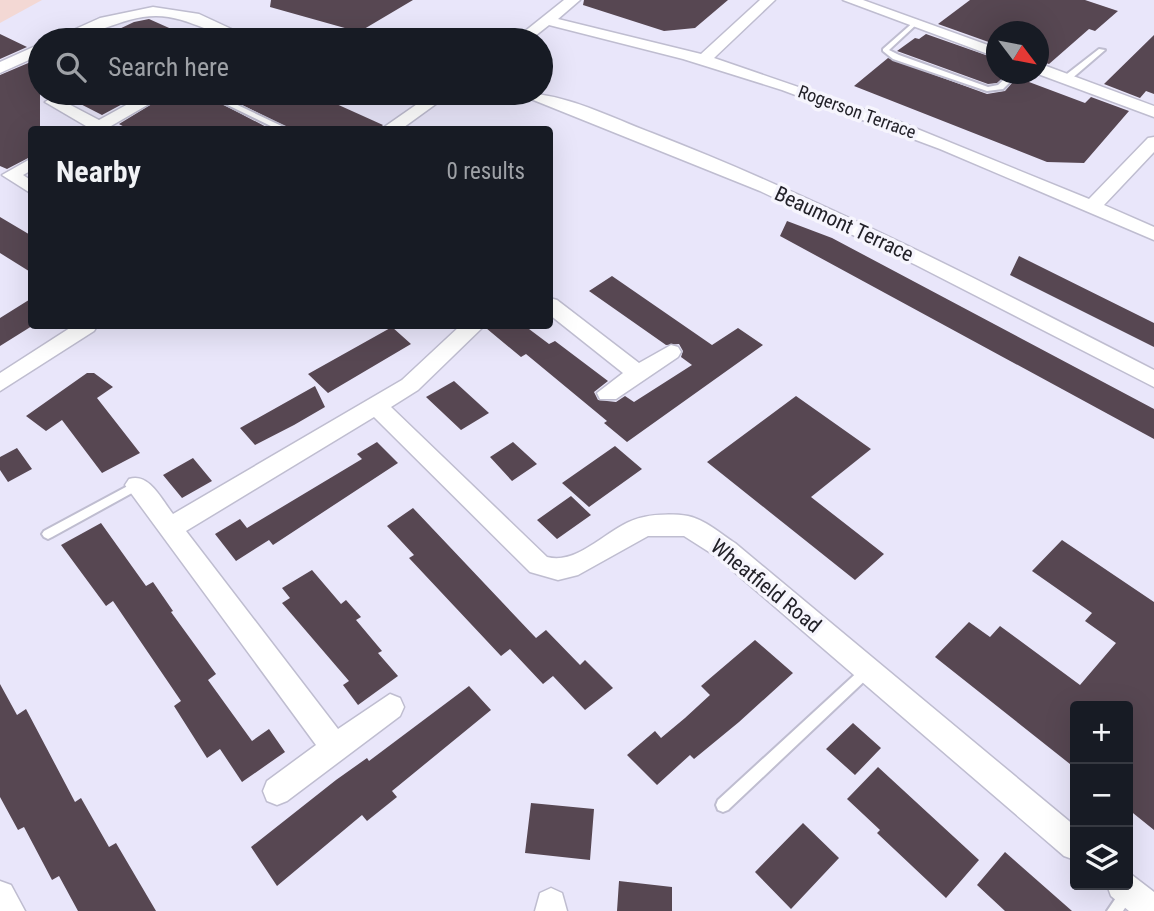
<!DOCTYPE html>
<html lang="en">
<head>
<meta charset="utf-8">
<style>
	:root { --surface:#171b24; --page:#20242c; --text:#f1f3f6; --muted:#9ea1a6; --line:#363941 }
	body { margin:0; font-family:"Roboto Condensed",sans-serif; background:var(--page); color:var(--text) }
	.controls { position:absolute; right:21px; bottom:21px; display:grid; overflow:hidden; border-radius:7px; box-shadow:0 7px 28px #0002 }
	.controls button { width:63px; height:63px; display:grid; place-items:center; padding:0; border:0; border-bottom:2px solid var(--line); background:var(--surface); color:var(--text); font:35px sans-serif }
	.compass { position:absolute; left:986px; top:21px; width:63px; height:63px; border-radius:50%; background:var(--surface); box-shadow:0 7px 28px #0002; rotate:122deg }
	.list { margin:0; padding:0; list-style:none }
	h2 { display:flex; justify-content:space-between; align-items:center; height:91px; margin:0; padding:0 28px; font-size:30px }
	h2 small { font-size:23px; font-weight:400; color:var(--muted) }
	.icon { flex:none; width:38px; height:38px; fill:none; stroke:currentColor; stroke-width:2; stroke-linecap:round; stroke-linejoin:round }
	.map { position:relative; flex:none; width:1154px; height:911px; overflow:hidden }
	.search { position:absolute; background:var(--surface); box-shadow:0 7px 28px #0002; left:28px; top:28px; width:525px; height:77px; display:flex; align-items:center; gap:18px; box-sizing:border-box; padding:0 24px; border-radius:38px; color:var(--muted); font-size:26px }
	.panel { position:absolute; background:var(--surface); box-shadow:0 7px 28px #0002; left:28px; top:126px; width:525px; height:203px; border-radius:7px }
	.map>svg:first-child { display:block }
	.education { fill:#f3d8d4 }
	.building { fill:#574752 }
	.lines { fill:none; stroke-linecap:round; stroke-linejoin:round }
	.service-casing { stroke:#bfbdd0; stroke-width:4 }
	.minor-casing { stroke:#bfbdd0; stroke-width:3 }
	.service { fill:#fff; fill-rule:evenodd }
	.minor { fill:#fff; fill-rule:evenodd }
	.labels { text-anchor:middle; stroke-width:7; stroke-linejoin:round; paint-order:stroke }
	.far-street-label { font-size:18px; fill:#222128; stroke:#f6f5fd }
	.street-label { font-size:21px; fill:#222128; stroke:#f6f5fd }
</style>
</head>
<body>
<div class="map">
<svg width="1154" height="911" viewBox="0 0 1154 911">
	<rect width="100%" height="100%" fill="#e9e6fa"/>
	<path class="education" d="M0,0H42L0,23Z"/>
	<path class="building" d="M271,0H413L359,32L270,7Z
		M584,0H728L695,28L664,31L583,5Z
		M970,0H1085L1118,11L1095,31L1089,29L1049,64L1039,61V32H997V45L938,24Z
		M149,19L196,40H96L134,22Z
		M0,34L27,47L0,59Z
		M926,34L997,59V74H1007L997,83L988,84L897,51L915,38L919,39Z
		M1154,35V94L1146,91L1140,98L1104,84Z
		M40,58V130H32V156L7,169L0,166V75Z
		M888,58L987,94L1005,91L1020,74H1035L1029,82L1085,103L1091,97L1129,111L1084,163L1047,162L854,86Z
		M59,93H143L102,115Z
		M170,93H201L272,130H130L119,124Z
		M218,93H312L383,125L378,130H293Z
		M0,217L32,236V273L0,253Z
		M787,221L832,238L1154,409V439L780,236Z
		M1019,256L1154,323V347L1010,275Z
		M612,276L712,345L738,328L763,345L627,442L604,423L607,421L526,354L521,357L486,328L525,326L549,344L555,341L608,381L594,392L598,400L616,402L625,396L634,402L692,365L681,357L683,351L679,344L666,345L589,291Z
		M32,298V326L0,346V318Z
		M392,327L411,344L328,393L308,374Z
		M87,373H94L113,387L97,398L140,453L102,473L62,420L46,431L26,416Z
		M454,381L489,413L461,430L426,397Z
		M315,386L325,407L294,425L255,445L240,428Z
		M796,396L871,449L811,497L884,554L855,580L707,462Z
		M377,442L398,463L273,545L269,540L236,561L215,534L240,519L247,528L362,459L357,454Z
		M513,442L537,464L512,481L490,457Z
		M615,446L642,469L589,507L562,483Z
		M17,448L32,469L8,482L0,470V457Z
		M193,458L212,481L182,498L163,475Z
		M571,496L591,515L557,539L537,520Z
		M413,508L536,638L546,630L580,665L585,660L613,688L585,710L553,676L543,684L510,649L501,656L409,558L414,555L387,526Z
		M101,523L146,586L153,582L173,611L171,612L216,674L208,680L252,741L269,729L285,752L242,782L220,749L207,758L174,706L181,701L113,601L106,606L61,545Z
		M1062,540L1154,602V830L1128,809V706H1075V768L935,657L969,622L990,637L1000,626L1080,685L1116,643L1085,621L1092,613L1032,571Z
		M312,570L341,604L346,600L361,617L356,620L382,651L378,653L398,676L358,705L343,685L349,681L282,603L290,598L282,588Z
		M755,640L793,673L739,722L694,759L690,755L657,785L627,755L655,731L661,738L685,718L710,695L701,686Z
		M0,684L17,715L26,709L75,802L81,798L109,847L116,843L156,911H78L59,876L52,880L24,827L18,830L0,797Z
		M469,686L491,710L392,791L397,797L367,821L362,815L277,886L251,847L336,780L367,758L369,761Z
		M853,723L881,748L855,775L826,749Z
		M878,767L979,860L946,898L877,833L880,830L847,799Z
		M531,803L594,809L590,860L525,853Z
		M803,823L839,858L791,909L755,872Z
		M1005,852L1072,911H1005L977,885Z
		M619,881L672,887V911H617Z"/>
	<g class="lines">
		<defs>
			<path id="service" d="M916,20L918,21V23L889,50L899,55L988,87L998,85L1010,74H1018L1003,89L987,91L893,59L883,51V49Z
				M1099,49L1105,50L1069,81H1063V77Z
				M203,93H212L290,130H279Z
				M137,481L141,482L142,485L141,488L52,537L48,539L44,537L42,534L44,531Z
				M867,665L871,667L873,671L871,675L728,810L723,812L718,810L716,805L718,800L863,667Z
				M1127,887L1132,889L1134,894L1123,911H1107L1122,889Z"/>
			<path id="minor" d="M564,0H580L558,19L701,54L760,0H775L714,58L900,122L1089,199L1148,138L1154,137V152L1104,205L1154,227V240L940,149L782,90L683,59L549,25L530,40H514Z
				M843,0H863L996,48V57Z
				M153,7L199,14L255,40C220,42 192,16 156,16C119,16 87,42 51,40L100,18Z
				M40,44V55L0,73V62Z
				M1038,63L1154,106V117L1038,74Z
				M148,93H168L111,126L114,130H84L86,126L45,102L53,97L59,99L99,120Z
				M433,93H451L400,130H380Z
				M516,93C561,91 610,117 652,133C824,200 989,285 1154,370V387L916,265L760,191Z
				M32,158V170L23,175L32,181V194L2,175Z
				M550,298L557,300L639,363L671,345L678,347L681,352L678,357L616,399H600L597,393L623,373L550,315Z
				M73,326H97L94,331L0,391V373Z
				M460,326H484L418,390L391,407L547,557C581,566 610,523 644,517C656,514 675,514 688,516C704,519 721,534 735,543L1075,826V860L1064,856L717,557L684,536H648L578,575L558,580L530,572L374,417L186,531L338,729L390,694L400,698L404,707L400,716L287,801L277,805L267,801L263,791L267,781L316,745L125,485L129,479C149,472 162,500 173,514L402,380Z
				M1128,872L1154,892V911H1129L1111,896L1107,885H1128Z
				M0,881L11,885L25,911H0Z
				M551,888L562,893L567,911H535L540,893Z"/>
		</defs>
		<use href="#service" class="service-casing"/>
		<use href="#minor" class="minor-casing"/>
		<use href="#service" class="service"/>
		<use href="#minor" class="minor"/>
	</g>
	<g class="labels">
		<g class="far-street-label">
			<text transform="translate(857 112) rotate(20)" y="6">Rogerson Terrace</text>
		</g>
		<g class="street-label">
			<text transform="translate(844 224) rotate(25)" y="7">Beaumont Terrace</text>
			<text transform="translate(766 586) rotate(39)" y="7">Wheatfield Road</text>
		</g>
	</g>
</svg>
<div class="controls">
<button>+</button>
<button>−</button>
<button><svg class="icon" aria-label="layers" viewBox="0 0 24 24"><path d="M12 4l9 5-9 5-9-5zM3 14l9 5 9-5"/></svg></button>
</div>
<svg class="compass" viewBox="-18 -18 36 36"><path d="M0-13l5 13h-10z" fill="#e53935"/><path d="M0 13l5-13h-10z" fill="#9ea1a6"/></svg>
<div class="search"><svg class="icon" aria-label="search" viewBox="0 0 24 24"><circle cx="10" cy="10" r="6"/><path d="M15 15l6 6"/></svg>Search here</div>
<section class="panel">
<h2>Nearby<small>0 results</small></h2>
<ul class="list">
</ul>
</section>
</div>
</body>
</html>
